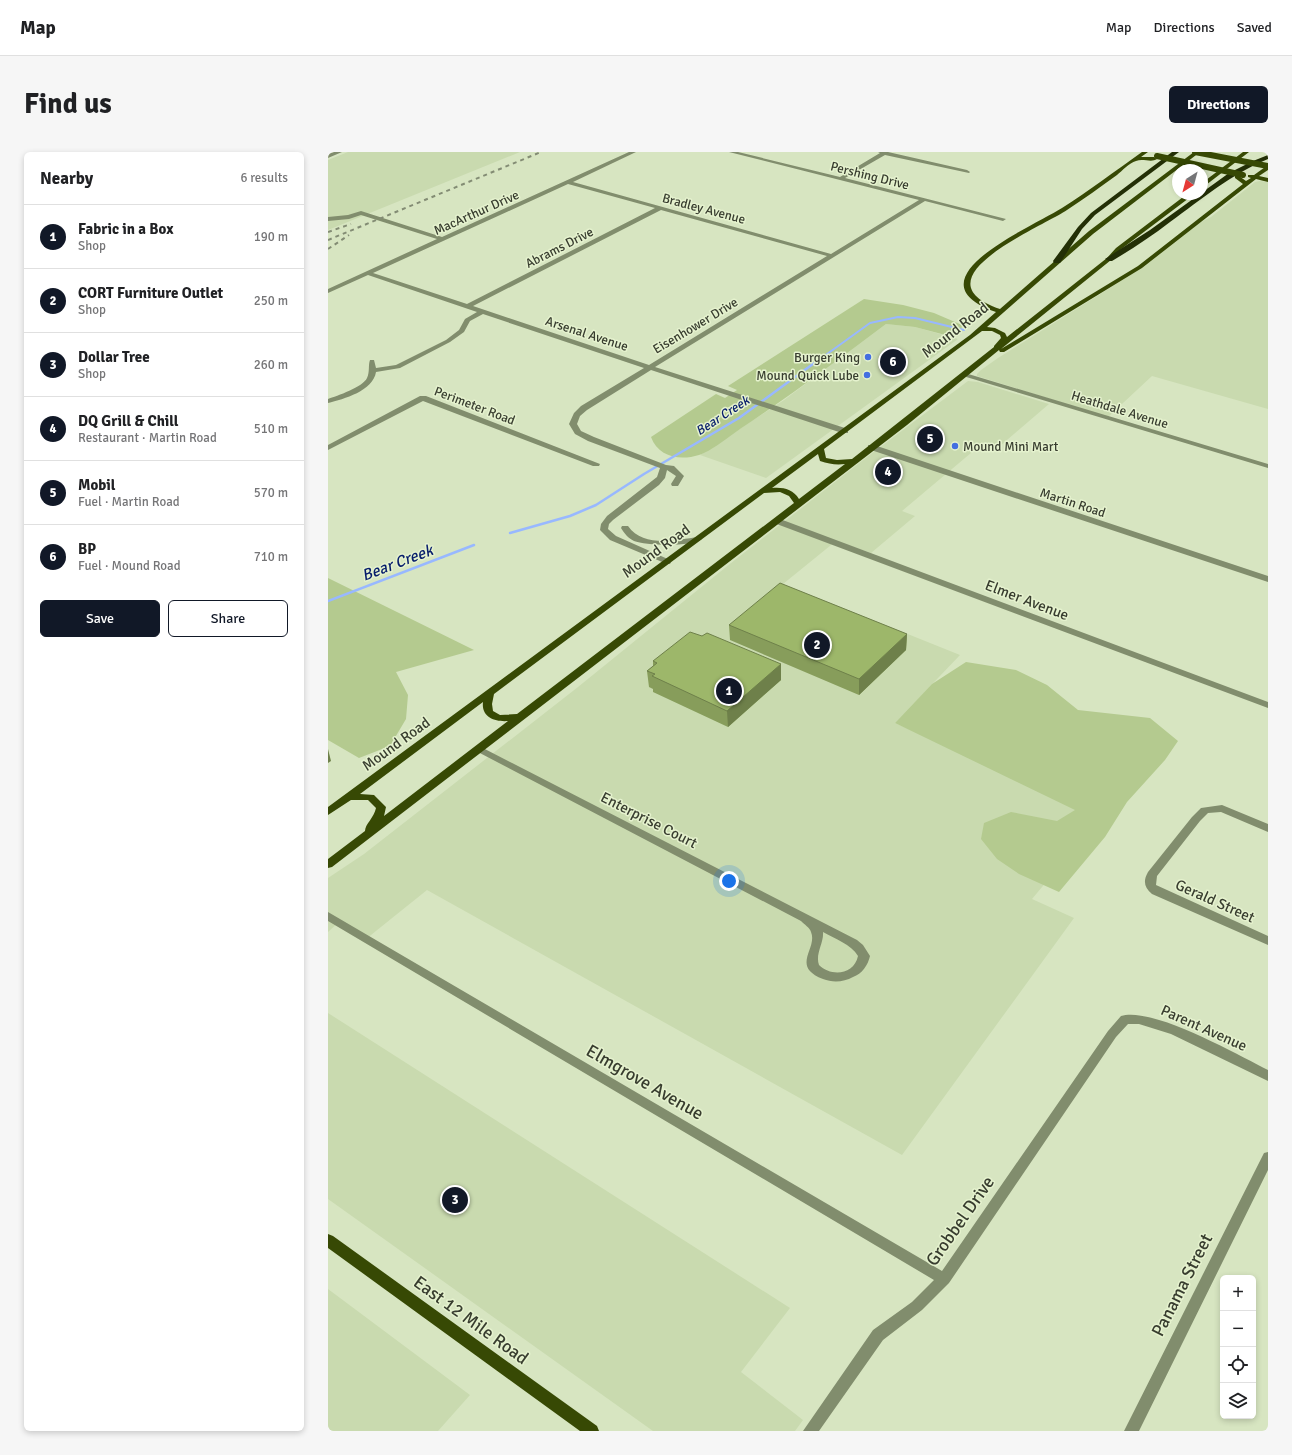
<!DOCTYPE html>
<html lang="en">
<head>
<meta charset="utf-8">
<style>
	:root { --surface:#fff; --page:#f6f6f6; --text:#202124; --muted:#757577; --line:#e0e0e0; --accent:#111827 }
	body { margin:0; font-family:Signika,sans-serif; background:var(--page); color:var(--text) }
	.controls { position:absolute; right:12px; bottom:12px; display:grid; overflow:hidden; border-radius:6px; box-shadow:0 2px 6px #0003 }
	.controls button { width:36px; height:36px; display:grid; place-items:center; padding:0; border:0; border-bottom:1px solid var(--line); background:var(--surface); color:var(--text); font:20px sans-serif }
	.compass { position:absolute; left:844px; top:12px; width:36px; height:36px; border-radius:50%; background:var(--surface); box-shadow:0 2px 6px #0003; rotate:216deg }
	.you { position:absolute; left:401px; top:729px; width:14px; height:14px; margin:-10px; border:3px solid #fff; border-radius:50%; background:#1a73e8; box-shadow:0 0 0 6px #1a73e833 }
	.badge { display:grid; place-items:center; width:26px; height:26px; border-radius:50%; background:var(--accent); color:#fff; font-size:13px; font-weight:700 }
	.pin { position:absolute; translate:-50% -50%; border:2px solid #fff; box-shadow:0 1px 4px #0006 }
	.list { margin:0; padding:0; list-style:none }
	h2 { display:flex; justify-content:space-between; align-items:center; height:52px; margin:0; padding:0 16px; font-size:17px }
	h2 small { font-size:13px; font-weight:400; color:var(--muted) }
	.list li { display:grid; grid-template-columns:26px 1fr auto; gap:12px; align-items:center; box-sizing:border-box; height:64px; padding:0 16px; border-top:1px solid var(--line) }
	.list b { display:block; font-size:15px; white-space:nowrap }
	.list p { margin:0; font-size:13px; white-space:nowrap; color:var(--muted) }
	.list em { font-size:13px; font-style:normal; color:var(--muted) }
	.actions { display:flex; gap:8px; padding:12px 16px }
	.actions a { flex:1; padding:9px 0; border:1px solid var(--accent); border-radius:6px; text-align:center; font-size:14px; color:var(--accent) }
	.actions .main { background:var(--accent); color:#fff }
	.icon { flex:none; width:22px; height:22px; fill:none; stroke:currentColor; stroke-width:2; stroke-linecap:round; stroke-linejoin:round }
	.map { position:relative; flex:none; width:940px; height:1279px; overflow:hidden; border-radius:6px }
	header { display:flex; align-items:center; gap:24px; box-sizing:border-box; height:56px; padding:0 20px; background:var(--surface); border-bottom:1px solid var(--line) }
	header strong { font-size:19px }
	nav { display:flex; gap:22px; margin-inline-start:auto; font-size:14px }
	.intro { display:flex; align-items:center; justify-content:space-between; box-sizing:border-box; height:96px; padding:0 24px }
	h1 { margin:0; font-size:28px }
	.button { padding:10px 18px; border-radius:6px; background:var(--accent); color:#fff; font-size:14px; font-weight:700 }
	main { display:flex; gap:24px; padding:0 24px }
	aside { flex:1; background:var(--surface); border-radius:6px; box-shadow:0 2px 6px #0003 }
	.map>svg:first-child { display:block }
	.built { fill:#c9daaf }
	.green { fill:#b4ca8f }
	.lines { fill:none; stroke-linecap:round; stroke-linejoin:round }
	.stream-far1 { stroke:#98b8ff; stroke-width:2 }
	.stream { stroke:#98b8ff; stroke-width:2.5 }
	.minor { fill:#818d6d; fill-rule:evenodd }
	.major { fill:#374904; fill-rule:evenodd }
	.highway { fill:#232f06; fill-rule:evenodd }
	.rail { stroke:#838c74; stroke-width:2; stroke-dasharray:4 4; stroke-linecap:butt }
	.major-bridge { stroke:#374904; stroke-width:6 }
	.wall { fill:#879d5b }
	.shaded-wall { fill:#6e804a }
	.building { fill:#9db76a; stroke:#6e804a }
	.poi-dot { fill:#436fe1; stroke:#e5f2ce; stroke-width:1.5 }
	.labels { text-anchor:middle; stroke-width:3; stroke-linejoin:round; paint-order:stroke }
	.far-street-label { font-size:13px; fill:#383d2f; stroke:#e5f2ce }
	.far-poi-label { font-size:13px; fill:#383d2f; stroke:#e5f2ce; text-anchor:end }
	.far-water-label { font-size:13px; font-style:italic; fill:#071d6b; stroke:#e5f2ce }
	.street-label { font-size:15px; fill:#383d2f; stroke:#e5f2ce }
	.water-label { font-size:16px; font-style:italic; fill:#071d6b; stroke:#e5f2ce }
	.near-street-label { font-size:18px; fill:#383d2f; stroke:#e5f2ce }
</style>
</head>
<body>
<header>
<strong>Map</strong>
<nav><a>Map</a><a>Directions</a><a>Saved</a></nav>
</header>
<div class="intro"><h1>Find us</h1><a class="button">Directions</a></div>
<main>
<aside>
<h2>Nearby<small>6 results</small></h2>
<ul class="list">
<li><span class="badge">1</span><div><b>Fabric in a Box</b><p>Shop</p></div><em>190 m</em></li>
<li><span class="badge">2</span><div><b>CORT Furniture Outlet</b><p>Shop</p></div><em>250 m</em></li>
<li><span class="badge">3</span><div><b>Dollar Tree</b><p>Shop</p></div><em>260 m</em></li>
<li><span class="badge">4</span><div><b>DQ Grill &amp; Chill</b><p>Restaurant · Martin Road</p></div><em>510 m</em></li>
<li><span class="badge">5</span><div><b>Mobil</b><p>Fuel · Martin Road</p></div><em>570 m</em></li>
<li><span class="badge">6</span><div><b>BP</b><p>Fuel · Mound Road</p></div><em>710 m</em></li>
</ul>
<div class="actions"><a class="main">Save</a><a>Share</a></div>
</aside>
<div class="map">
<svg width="940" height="1279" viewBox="0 0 940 1279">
	<rect width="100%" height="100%" fill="#d7e5c1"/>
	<path class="built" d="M20,0H192L0,78V8Z
		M932,29L940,30V257L824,224L780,265L649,224V222L653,218L670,206L817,114L871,71L883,65L927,30Z
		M558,172L587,175L630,187L438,326L372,303L456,248Z
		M640,229L650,230L721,252L672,294L656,290L574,359L587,364L543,401L508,389L455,432L632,503L567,571L775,662L704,747L746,766L574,1003L99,738L38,787L11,770L0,780V726L36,702L250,535L403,411L539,305Z
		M0,861L462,1156L413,1220L475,1268L467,1279H325L0,1047Z
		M0,1137L142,1243L110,1279H0Z"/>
	<path class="green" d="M536,147L575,153L606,161L634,173L633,181L625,185L587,175L558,172C510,208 462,244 412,277C402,284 382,300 371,303C352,309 330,305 323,285L388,242L397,246L409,238L400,234Z
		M0,426L146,498L68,520L80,543L78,567L62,594L31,606L0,588Z
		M638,510L688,518L719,533L750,558L822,566L850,589L837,608L799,650L777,685L731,740L691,722L669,707L653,687L656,671L683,660L729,669L747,658L567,571L604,532Z"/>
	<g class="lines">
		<path class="stream-far1" d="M488,210L542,171L570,165L587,166L636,178"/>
		<path class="stream" d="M182,381L242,364L268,353L316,322L411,266L489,209
			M0,449L146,393"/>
		<path class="minor" d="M6,0H14L0,6V2Z
			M301,0H308L245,30L503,102L591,48L401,0H410L512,25L552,1L550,0H560L639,18L642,20L641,21L557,3L517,26L678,67L675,69L597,49L327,215L520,277V281H514L323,218L259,258L252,264L249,272L253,279L266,285L338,313L346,314L356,324L350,334H344L343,332L348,324L339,318L337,326L331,333L285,368L281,372L280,377L288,384L342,408L343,410L342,412H339L282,388L272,378L273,372L279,364L329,325L332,316L260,289L247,282L241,272L246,261L253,254L316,216L155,162L142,169L136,180L122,190L72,216L48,220C45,239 16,247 0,251V247C9,244 35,235 39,226C42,220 40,213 42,208H46L48,216L68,213L118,188L131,178L137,167L149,160L40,123L0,141V137L109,87L33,63L21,67L0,69V65L20,63L33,59L114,85ZM240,32L327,56L139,152L45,121ZM333,58L499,104L321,213L145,154Z
			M637,221L940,312V316L635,224V222Z
			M92,244H98L272,312L271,314H265L95,249L0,298V293Z
			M540,293H546L940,424V430L540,297Z
			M446,367H452L940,550V556L446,371Z
			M294,374H300C315,396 348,388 370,385L374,387C365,395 318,394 306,389C300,386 297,382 293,376Z
			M151,594L529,788L535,793L542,804C540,813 534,822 525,825C516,830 505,831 495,827C462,814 490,797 483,780C482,776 476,772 473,769L148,599L146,597ZM495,780C507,787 523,792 530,804C526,823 503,825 491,813C487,802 496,791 495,780Z
			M894,653L940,672V680L893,660L880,661L872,669L829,724L828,733L940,784V793L824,742C816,735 815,729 820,720L864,665L873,656Z
			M0,760L614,1119L780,879L793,864C824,854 910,903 940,918V929L843,882L811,872H800L788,885L621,1131L594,1158L555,1188L491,1279H475L545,1178L584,1150L606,1128L0,769Z
			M940,1000V1018L811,1279H796L936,1001Z"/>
		<path class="major" d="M814,0H820L813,5H826L829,7C823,11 815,6 808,9C801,11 794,19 789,23C772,35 756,47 739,58C712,76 586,127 672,157L761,79L866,0H872L765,82L659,175L667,176L677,181L679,185L779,106L788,96L859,42H866L865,43L792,98L783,108L673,197L810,114L915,32L907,26V24H911L918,29L923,26L920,25V23H926L940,13V18L931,24L940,26V30L928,27L814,116L676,200H672L671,198L579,273L4,715L0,716V707L37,679C37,672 46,666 48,656L40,648H23L0,663V655L642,183L668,160C577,128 704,75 734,56C761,39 787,19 814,0ZM654,179H664L672,183L673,186L666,194V195L524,307L509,308L498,306L496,297ZM490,302L492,309C501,312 508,313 517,312L471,347C465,337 455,335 444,336ZM452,340L461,344L466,351L189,562L172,563L165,559L164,552L166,542L436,341ZM155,550C153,566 168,570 180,569L56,664L58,655L46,643L32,642Z
			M915,0H921L874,36V31Z
			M0,1082L5,1084L269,1274L271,1279H252L0,1096Z"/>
		<path class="highway" d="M844,0H851L767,63L754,77L732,111H726L725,109L750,75L763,61Z
			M940,3V7C903,22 874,47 842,70C824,84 804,97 784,109H781L777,107L822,78L901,21L925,9Z"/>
		<path class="rail" d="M0,80L23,72
			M0,88L213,0
			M0,97L21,83"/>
		<path class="major-bridge" d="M867,0L940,14
			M829,4L915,23"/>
	</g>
	<path class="wall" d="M401,473L579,482L578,498L531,543L402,488Z
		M325,509L453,512V528L400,575L325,540V537L321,535L319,519L325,514Z"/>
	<path class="shaded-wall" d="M579,482L578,498L531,543V527Z
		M453,512V528L400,575L399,559Z
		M0,597L3,609L0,611Z"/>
	<path class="building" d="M452,431L579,482L531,527L401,473Z
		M362,480L374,484L379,481L453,512L399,559L324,524L327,522L319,519L329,511L325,509Z"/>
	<g class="poi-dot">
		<circle cx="540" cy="205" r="4"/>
		<circle cx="539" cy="223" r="4"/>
		<circle cx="627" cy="294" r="4"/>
	</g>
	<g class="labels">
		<g class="far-street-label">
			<text transform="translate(542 23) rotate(14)" y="5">Pershing Drive</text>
			<text transform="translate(376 56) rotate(15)" y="5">Bradley Avenue</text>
			<text transform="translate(148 60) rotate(-24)" y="5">MacArthur Drive</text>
			<text transform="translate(231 95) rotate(-27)" y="5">Abrams Drive</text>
			<text transform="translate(367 173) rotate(-31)" y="5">Eisenhower Drive</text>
			<text transform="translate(259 181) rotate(18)" y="5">Arsenal Avenue</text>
			<text transform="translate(147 253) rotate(21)" y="5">Perimeter Road</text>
			<text transform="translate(792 257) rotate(17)" y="5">Heathdale Avenue</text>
			<text transform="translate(745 350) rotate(18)" y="5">Martin Road</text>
		</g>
		<g class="far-poi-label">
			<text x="532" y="210">Burger King</text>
			<text x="531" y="228">Mound Quick Lube</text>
			<text x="635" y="299" text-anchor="start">Mound Mini Mart</text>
		</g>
		<g class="far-water-label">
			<text transform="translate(394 263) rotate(-33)" y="5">Bear Creek</text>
		</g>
		<g class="street-label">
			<text transform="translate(627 178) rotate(-38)" y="5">Mound Road</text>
			<text transform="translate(328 399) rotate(-36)" y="5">Mound Road</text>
			<text transform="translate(699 448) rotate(21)" y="5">Elmer Avenue</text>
			<text transform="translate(68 592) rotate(-36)" y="5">Mound Road</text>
			<text transform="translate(321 668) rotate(27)" y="5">Enterprise Court</text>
			<text transform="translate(887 749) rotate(24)" y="5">Gerald Street</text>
			<text transform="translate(876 876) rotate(24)" y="5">Parent Avenue</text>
		</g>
		<g class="water-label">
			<text transform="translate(69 410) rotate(-21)" y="6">Bear Creek</text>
		</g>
		<g class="near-street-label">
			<text transform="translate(317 930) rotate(30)" y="6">Elmgrove Avenue</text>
			<text transform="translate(632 1069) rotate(-55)" y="6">Grobbel Drive</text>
			<text transform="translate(854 1133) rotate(-63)" y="6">Panama Street</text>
			<text transform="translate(143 1168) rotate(36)" y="6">East 12 Mile Road</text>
		</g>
	</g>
</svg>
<div class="controls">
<button>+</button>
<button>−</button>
<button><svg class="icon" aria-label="locate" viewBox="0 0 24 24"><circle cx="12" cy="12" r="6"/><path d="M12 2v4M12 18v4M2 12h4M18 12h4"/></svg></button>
<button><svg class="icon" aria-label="layers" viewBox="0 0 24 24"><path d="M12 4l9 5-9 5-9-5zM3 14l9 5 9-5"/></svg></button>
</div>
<svg class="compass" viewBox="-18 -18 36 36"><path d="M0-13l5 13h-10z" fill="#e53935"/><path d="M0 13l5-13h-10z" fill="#757577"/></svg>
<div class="you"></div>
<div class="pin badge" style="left:401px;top:539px">1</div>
<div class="pin badge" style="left:489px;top:493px">2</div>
<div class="pin badge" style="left:127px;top:1048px">3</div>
<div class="pin badge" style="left:560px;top:320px">4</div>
<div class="pin badge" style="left:602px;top:287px">5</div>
<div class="pin badge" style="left:565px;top:210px">6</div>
</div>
</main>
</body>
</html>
